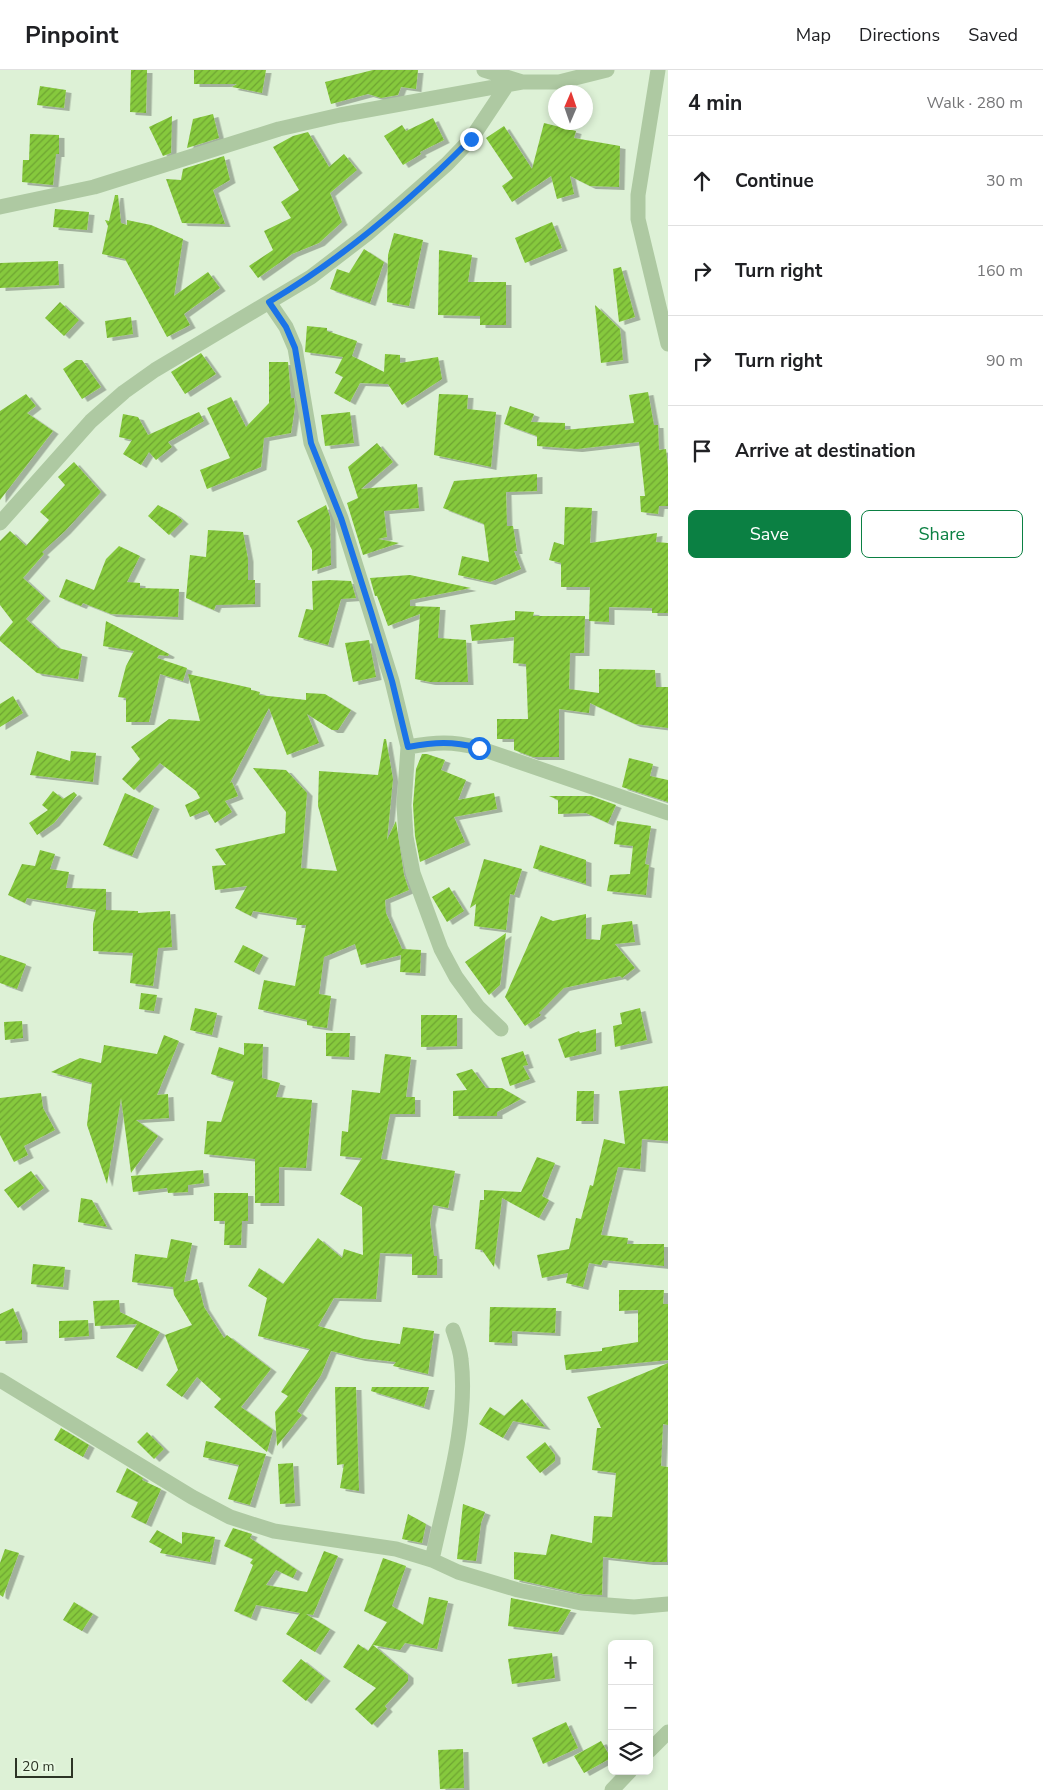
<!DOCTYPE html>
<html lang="en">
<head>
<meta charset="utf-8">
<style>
	:root { --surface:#fff; --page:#f6f6f6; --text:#202124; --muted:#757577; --line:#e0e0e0; --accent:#0b8043 }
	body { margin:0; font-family:"Nunito Sans",sans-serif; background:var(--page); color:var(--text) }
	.controls { position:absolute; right:15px; bottom:15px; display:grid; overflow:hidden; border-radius:8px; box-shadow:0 2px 8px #0003 }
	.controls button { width:45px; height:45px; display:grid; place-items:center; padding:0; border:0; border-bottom:1px solid var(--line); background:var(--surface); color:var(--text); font:25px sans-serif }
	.compass { position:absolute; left:548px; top:15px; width:45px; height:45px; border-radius:50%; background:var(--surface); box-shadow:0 2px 8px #0003; rotate:2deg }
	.scale { position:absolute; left:15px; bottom:12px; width:58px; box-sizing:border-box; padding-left:5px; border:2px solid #2c3425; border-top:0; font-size:14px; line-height:18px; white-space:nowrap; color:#2c3425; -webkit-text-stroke:4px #e8f9e2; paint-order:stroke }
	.stop { position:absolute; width:15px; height:15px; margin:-11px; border:4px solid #1a73e8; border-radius:50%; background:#fff }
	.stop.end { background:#1a73e8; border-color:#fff; box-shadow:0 1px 5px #0008 }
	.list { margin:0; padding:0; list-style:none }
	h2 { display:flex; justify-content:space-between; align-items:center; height:65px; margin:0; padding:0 20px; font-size:21px }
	h2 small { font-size:16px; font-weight:400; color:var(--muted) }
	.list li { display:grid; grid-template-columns:32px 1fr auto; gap:15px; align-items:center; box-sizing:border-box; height:90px; padding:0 20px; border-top:1px solid var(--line) }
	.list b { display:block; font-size:19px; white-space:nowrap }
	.list em { font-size:16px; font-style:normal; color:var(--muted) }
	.actions { display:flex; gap:10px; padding:15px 20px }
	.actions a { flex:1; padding:11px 0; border:1px solid var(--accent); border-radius:8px; text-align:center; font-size:18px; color:var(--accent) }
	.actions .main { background:var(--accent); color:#fff }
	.icon { flex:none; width:28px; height:28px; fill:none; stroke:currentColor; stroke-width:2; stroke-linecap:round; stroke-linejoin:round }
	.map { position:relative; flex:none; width:668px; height:1720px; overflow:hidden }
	header { display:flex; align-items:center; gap:30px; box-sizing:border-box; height:70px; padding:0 25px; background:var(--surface); border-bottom:1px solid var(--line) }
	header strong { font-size:24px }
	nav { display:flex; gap:28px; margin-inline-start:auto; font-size:18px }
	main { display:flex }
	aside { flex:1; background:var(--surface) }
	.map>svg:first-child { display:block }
	.building { fill:url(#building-hatch); filter:url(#shadow) }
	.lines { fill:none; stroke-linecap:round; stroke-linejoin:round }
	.minor { stroke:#aec9a2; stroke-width:15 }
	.route { stroke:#1a73e8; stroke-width:6 }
</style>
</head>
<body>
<header>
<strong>Pinpoint</strong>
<nav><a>Map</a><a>Directions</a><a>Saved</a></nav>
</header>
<main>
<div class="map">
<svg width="668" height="1720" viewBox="0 0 668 1720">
	<defs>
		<pattern id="building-hatch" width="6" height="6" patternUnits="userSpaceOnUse" patternTransform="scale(1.25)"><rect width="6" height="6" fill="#86c93d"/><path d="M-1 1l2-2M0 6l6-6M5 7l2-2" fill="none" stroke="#6ea433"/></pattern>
		<filter id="shadow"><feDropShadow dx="5.5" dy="3" stdDeviation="0" flood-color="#0004"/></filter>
	</defs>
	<rect width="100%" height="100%" fill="#ddf1d6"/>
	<path class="building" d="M131,0H147L146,43L130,42Z
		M194,0H266L262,23L232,17L237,14H194Z
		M373,0H418L416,19L401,17L398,25L381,28L368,24L331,34L325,12Z
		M40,16L66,20L64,38L37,35Z
		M213,44L219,68L187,78L193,49Z
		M172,46L171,83L163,86L149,57Z
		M433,48L444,70L420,82L421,84L403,95L384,66L402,55L406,61Z
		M544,53L576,61L574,68L620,76L619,117L590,116L570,106L574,124L557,129L551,106L512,132L502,116L513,108L486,68L504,56L532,99Z
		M308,62L329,97L344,84L357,100L330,123L342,152L319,173L292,184L258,208L249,196L273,180L264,161L291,148L281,132L299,120L273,77L293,66Z
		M30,64L59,65V84H56L53,115L22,112L23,90H29Z
		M224,86L230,110L213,120L225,154L182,153L166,109L181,110L183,99Z
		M115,125H118L121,153L127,155V150L151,155L183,169L174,226L208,202L220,218L184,244L190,255L167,267L124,187L125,189L102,184L108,156L105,150L109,151Z
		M55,139L89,142L87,160L53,157Z
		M552,152L562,178L525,193L515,168Z
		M394,163L423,170L409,236L387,232L388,185Z
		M364,179L384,192L370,233L330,219L337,199L349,203Z
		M439,180L472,185L468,212H506V255H480V246L438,245Z
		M58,191L59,215L0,218V193Z
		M621,197L635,247L619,252L613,199Z
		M60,232L79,250L64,266L45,248Z
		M595,235L620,259L623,290L601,293Z
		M131,247L133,264L107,268L105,251Z
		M307,256L327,258V261L357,271L352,286L384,302L385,284L400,285V293L438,287L442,309L402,335L388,314L360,313L350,332L334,323L343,307L335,303L343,287L305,282Z
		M201,283L216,304L185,324L171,302Z
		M76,290H82L101,317L82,329L63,299Z
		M269,292H288L291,328H294L295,337L291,363L264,368L261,397L207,419L200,400L230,388L207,338L231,327L246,357L269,333Z
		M648,322L654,355H658L659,380L666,379L668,398V436H659L658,444L641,442L640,426H645L639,372L577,379L537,376V366L504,354L510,336L534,344L531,352L565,353V360L634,353L629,325Z
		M26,324L36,336L27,343L53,361L0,430V341Z
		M439,324L468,325L467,339L496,342L491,397L434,385Z
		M199,342L204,351L168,372L172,377L156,390L149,382L141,395L123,384L132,370L119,367L123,344L138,347L148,365Z
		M350,342L354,373L325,376L321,345Z
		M377,373L393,392L361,419L417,414L419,438L384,441L387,467L378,469L399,473L363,485L347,433L358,428L348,397Z
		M74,392L101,422L65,461L42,482L44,484L23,508L45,528L26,549L58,578L82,584L78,609L37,603L0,571V567L13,552L0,535V471L10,461L26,476L49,450L40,442L65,415L58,407Z
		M537,404V421L506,422L507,456H513L517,481H514L521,499L490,512L458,505L462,486L489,492L484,454L443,438L454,411Z
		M158,435L175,444L183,451L169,465L148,446Z
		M326,435L330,447L331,495L312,501V480L297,451Z
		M565,437L592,438L590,473L657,463L656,472L668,473V543H652V538L609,537V552L589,551L590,517H561V493L549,490L554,472L564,475Z
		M208,460L243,462L248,489V510H255V534L216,535L214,540L186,528L190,485L206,487Z
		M119,476L140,486L127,512L140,513V518L179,519L178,547L111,544L83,533L81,536L59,527L66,509L94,520L106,489Z
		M410,505L471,518L410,530V536L440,537L438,568L466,570L468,612H430L415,609L420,544L388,556L377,526H375L370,508Z
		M329,510L351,511L356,528L341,529L328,575L298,567L306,539L313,540L312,511Z
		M515,541L534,542L533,546H585L584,583H570L569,619L599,623V599L655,600L656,617H668V658L635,654L590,633L589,643L559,639V687H533L514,680V669H497V649H528L526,594L513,593L514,567L472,571L470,555L515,550Z
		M106,551L169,584L168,586L159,585L157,588L187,598L183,611L160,604L149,652H126V628L118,627L126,596L134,581L103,576Z
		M369,570L376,607L353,612L345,573Z
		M188,604L251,618V620L260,622L259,625L306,630V623L325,624L351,640L338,660H332L307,644L319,673L287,685L269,638L230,713L232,712L238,726L225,731L232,742L215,753L207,740L190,747L185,735L200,728L196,721L160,693L134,720L122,709L140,689L131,677L169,649L200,651Z
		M13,626L23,643L0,657V634Z
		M384,669H386L393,709L387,770L396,751L404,805L409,820L385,830L386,843L402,879L421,880L420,903L400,902L401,885L361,895L355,874L324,887L319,924L331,926L327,958L307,955V950L258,939L264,910L295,916L306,855H296L297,848L253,841L251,846L235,838L247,816L215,820L212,796L226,795L215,779L285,763L286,742L253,698L286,700L307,723L301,798L337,801L318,736L319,701L378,705Z
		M37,681L70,691L71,681L96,683L93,712L30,705Z
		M422,684H427L445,690L441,700L466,710L458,730L494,723L497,739L454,747L465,772L420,792L415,766L413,735L416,699Z
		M629,688L653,694L650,706L668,710V732L622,717Z
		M53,721L63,729L74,722L77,725L54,753L37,765L29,753L48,740L42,735Z
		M125,723L154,736L132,786L103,775Z
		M549,726H591L616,735L608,753L586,743L558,744V730Z
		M617,751L651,756L645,794L649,795L646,825L607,821L610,805L630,804L633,776L614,774Z
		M540,775L586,790V814L533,798Z
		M40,780L55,784L50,799L69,802L66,818L106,819V840L138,841V843L170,841L172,877L158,878L153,916L130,913L133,883L93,881V854L96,840L27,828L25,833L8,825L22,794L35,796Z
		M484,789L522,799L514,825L510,824L506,860L474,856L476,834L470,838Z
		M449,817L464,841L447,852L432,827Z
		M586,844V869L600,870L602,855L632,851L635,872L615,874L635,898L622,908L620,906L564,918L539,943L541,945L525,956L505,927L541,846L553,851Z
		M506,863L500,915L489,925L465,892Z
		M243,875L263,885L254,902L234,892Z
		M0,885L26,894L17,919L0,913Z
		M141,923L157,925L154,941L139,939Z
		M195,938L217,943L212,965L190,960Z
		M640,938L647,970L615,977L613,956L622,954L620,943Z
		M421,945H457V976L421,977Z
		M22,951L23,968L5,970L4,952Z
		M596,959V981L565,988L558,969L579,961L580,963Z
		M326,963H350L349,987L326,986Z
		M164,965L179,971L157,1025L168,1024L169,1048L136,1050L158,1066L131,1103L121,1028L107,1114L87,1055L92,1013L51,1002L80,988L101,993L104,975L157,984Z
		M244,973L263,974L262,1008L280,1013L276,1027L312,1030L306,1098L279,1097V1133H255V1089L204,1084L207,1051L221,1052L234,1011L211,1004L219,977L244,985Z
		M523,981L528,995L523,996L530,1009L510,1016L501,988Z
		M385,984L411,987L406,1027H415V1044H390L381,1089L455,1101L448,1138L433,1135L430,1152L434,1186H437V1205H412V1184L380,1183L376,1229L334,1228L318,1256L364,1269L400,1274L403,1257L434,1261L428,1304L393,1296L396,1292L360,1288L331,1281L321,1305L297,1341L302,1345L277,1376L275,1342L288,1326L281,1322L310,1279L258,1266L267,1228L248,1216L259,1198L283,1214L318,1168L342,1188L344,1179L363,1185L362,1137L340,1124L362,1088L340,1086L342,1061L348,1062L352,1020L380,1023Z
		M472,999L486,1018H502L521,1029L497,1042V1046H453V1021L467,1020L456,1004Z
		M668,1016V1071L642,1069L640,1099L618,1097L601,1165L628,1168L627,1174H664V1196L603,1190L601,1195L589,1193L583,1217L566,1213L568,1203L542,1208L537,1185L569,1179L576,1148L581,1149L590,1115L593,1116L604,1069L625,1074L619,1021Z
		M577,1021H594L593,1051H576Z
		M41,1023L43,1038L55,1060L24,1076L28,1085L14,1092L0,1065V1028Z
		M537,1087L555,1093L542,1126L549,1130L539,1148L502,1128L494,1197L482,1180L475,1179L480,1130H484V1120L521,1122Z
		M203,1100L204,1113L188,1115V1122L168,1123L167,1118L133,1122L131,1106Z
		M31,1101L44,1118L18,1138L4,1120Z
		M214,1123H248V1151H242L241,1175H224L225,1151H214Z
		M81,1128L92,1130L107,1157L78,1152Z
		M171,1169L192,1173L184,1212L197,1209L204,1237L224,1268L227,1265L271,1299L241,1337L273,1360L267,1382L214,1337L221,1329L197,1307L182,1327L166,1315L178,1300L165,1265L192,1255L174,1225L173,1217L132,1212L135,1184L167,1188Z
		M33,1194L65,1197L63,1217L31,1214Z
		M619,1220H664L663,1234H668V1290L566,1300L564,1285L602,1281V1278L638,1272V1240L619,1241Z
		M119,1230L120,1242L160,1262L137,1299L116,1287L137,1254L95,1256L93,1231Z
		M490,1237L556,1238L555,1263L512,1261V1273L489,1272Z
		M13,1238L22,1260V1270L0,1271V1244Z
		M88,1250L89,1266L59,1268V1251Z
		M668,1293V1355L663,1354L661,1396L668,1397L667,1492H648L603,1487L602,1525L582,1524L514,1509V1482L546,1485L551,1464L592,1473L594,1446L612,1447L616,1403L592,1400L597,1358H601L587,1327Z
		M335,1317H356L359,1421L340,1418L344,1394L337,1395Z
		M372,1317H429L424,1337L371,1321Z
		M522,1329L545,1357L513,1351L503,1368L479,1354L490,1337L504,1346Z
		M61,1358L89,1375L83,1387L54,1370Z
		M147,1362L164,1379L154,1389L137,1372Z
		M206,1371L266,1384L250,1435L228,1429L239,1395L203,1387Z
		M545,1372L555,1385V1391L540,1403L526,1387Z
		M293,1393L295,1433L280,1434L278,1394Z
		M127,1398L143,1408L142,1410L161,1419L146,1454L131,1447L138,1432L116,1422Z
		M463,1434L485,1442L481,1453L476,1491L457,1489Z
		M408,1444L426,1454L422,1473L402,1469Z
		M233,1458L252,1464L250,1468L297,1500L293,1508L276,1500L266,1515L307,1522L324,1481L338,1486L313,1545L306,1544L330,1559L315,1582L286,1564L300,1543L256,1535L251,1548L234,1541L253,1495L250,1493L253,1489L224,1476Z
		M157,1460L182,1474V1462L215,1467L210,1492L160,1483L162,1479L149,1472Z
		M5,1479L19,1483L3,1527L0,1525V1493Z
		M383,1488L406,1496L392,1536L423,1555L429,1527L448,1531L437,1579L405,1573L400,1580L373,1575L408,1605V1611L385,1636L387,1639L372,1655L355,1639L376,1618L343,1597L358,1574L368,1581L387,1552L364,1541Z
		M511,1528L571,1540L558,1562L508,1556Z
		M74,1532L93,1544L82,1561L63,1550Z
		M552,1583L555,1608L512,1614L508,1589Z
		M301,1589L325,1608L306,1631L282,1611Z
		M566,1652L578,1678L543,1694L532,1668Z
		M601,1671L611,1688L584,1703L574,1686Z
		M463,1679L464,1718L440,1719L438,1680Z"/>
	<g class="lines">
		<path class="minor" d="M484,0L522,12H559L607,0
			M658,0L638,125V149L668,274
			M0,137L94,117L279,59L340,45L522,12
			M269,232L286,257L295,278L311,373L341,448L392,611L408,677L404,735L406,767L413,803L441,879L456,907L478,937L501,959
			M0,453L91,351L124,322L155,300L311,207L367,164L447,94L471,69L507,15
			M408,677C436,672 452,671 479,678L668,743
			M0,1310L192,1427L230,1447L274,1461L396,1479L432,1490L458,1502L518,1520L581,1533L634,1537L668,1534
			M432,1490C445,1427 469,1354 461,1289C460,1279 456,1269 453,1260
			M649,1681L668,1662
			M612,1720L630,1701"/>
	</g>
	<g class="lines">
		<path class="route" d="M471,69C410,131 343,188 269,232L286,257L295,278L311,373L341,448L371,542L392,611L408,677C435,672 452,671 479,678"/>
	</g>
</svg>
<div class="controls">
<button>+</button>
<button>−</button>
<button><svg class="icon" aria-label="layers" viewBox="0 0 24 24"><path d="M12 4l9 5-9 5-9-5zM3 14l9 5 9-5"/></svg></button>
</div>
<svg class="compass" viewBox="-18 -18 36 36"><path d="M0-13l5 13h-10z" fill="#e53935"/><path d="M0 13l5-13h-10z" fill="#757577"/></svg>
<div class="scale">20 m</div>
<div class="stop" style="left:479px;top:678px"></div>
<div class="stop end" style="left:471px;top:69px"></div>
</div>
<aside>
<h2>4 min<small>Walk · 280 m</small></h2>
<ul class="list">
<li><svg class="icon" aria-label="ahead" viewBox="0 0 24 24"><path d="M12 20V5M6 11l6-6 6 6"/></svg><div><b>Continue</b></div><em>30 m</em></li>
<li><svg class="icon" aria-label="right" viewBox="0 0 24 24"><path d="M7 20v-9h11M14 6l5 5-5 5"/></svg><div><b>Turn right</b></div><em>160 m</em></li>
<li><svg class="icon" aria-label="right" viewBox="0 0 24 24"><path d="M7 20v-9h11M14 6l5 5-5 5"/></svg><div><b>Turn right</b></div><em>90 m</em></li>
<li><svg class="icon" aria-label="arrive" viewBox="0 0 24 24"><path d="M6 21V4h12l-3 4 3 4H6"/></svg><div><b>Arrive at destination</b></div></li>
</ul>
<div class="actions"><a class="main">Save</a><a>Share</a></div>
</aside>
</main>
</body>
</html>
